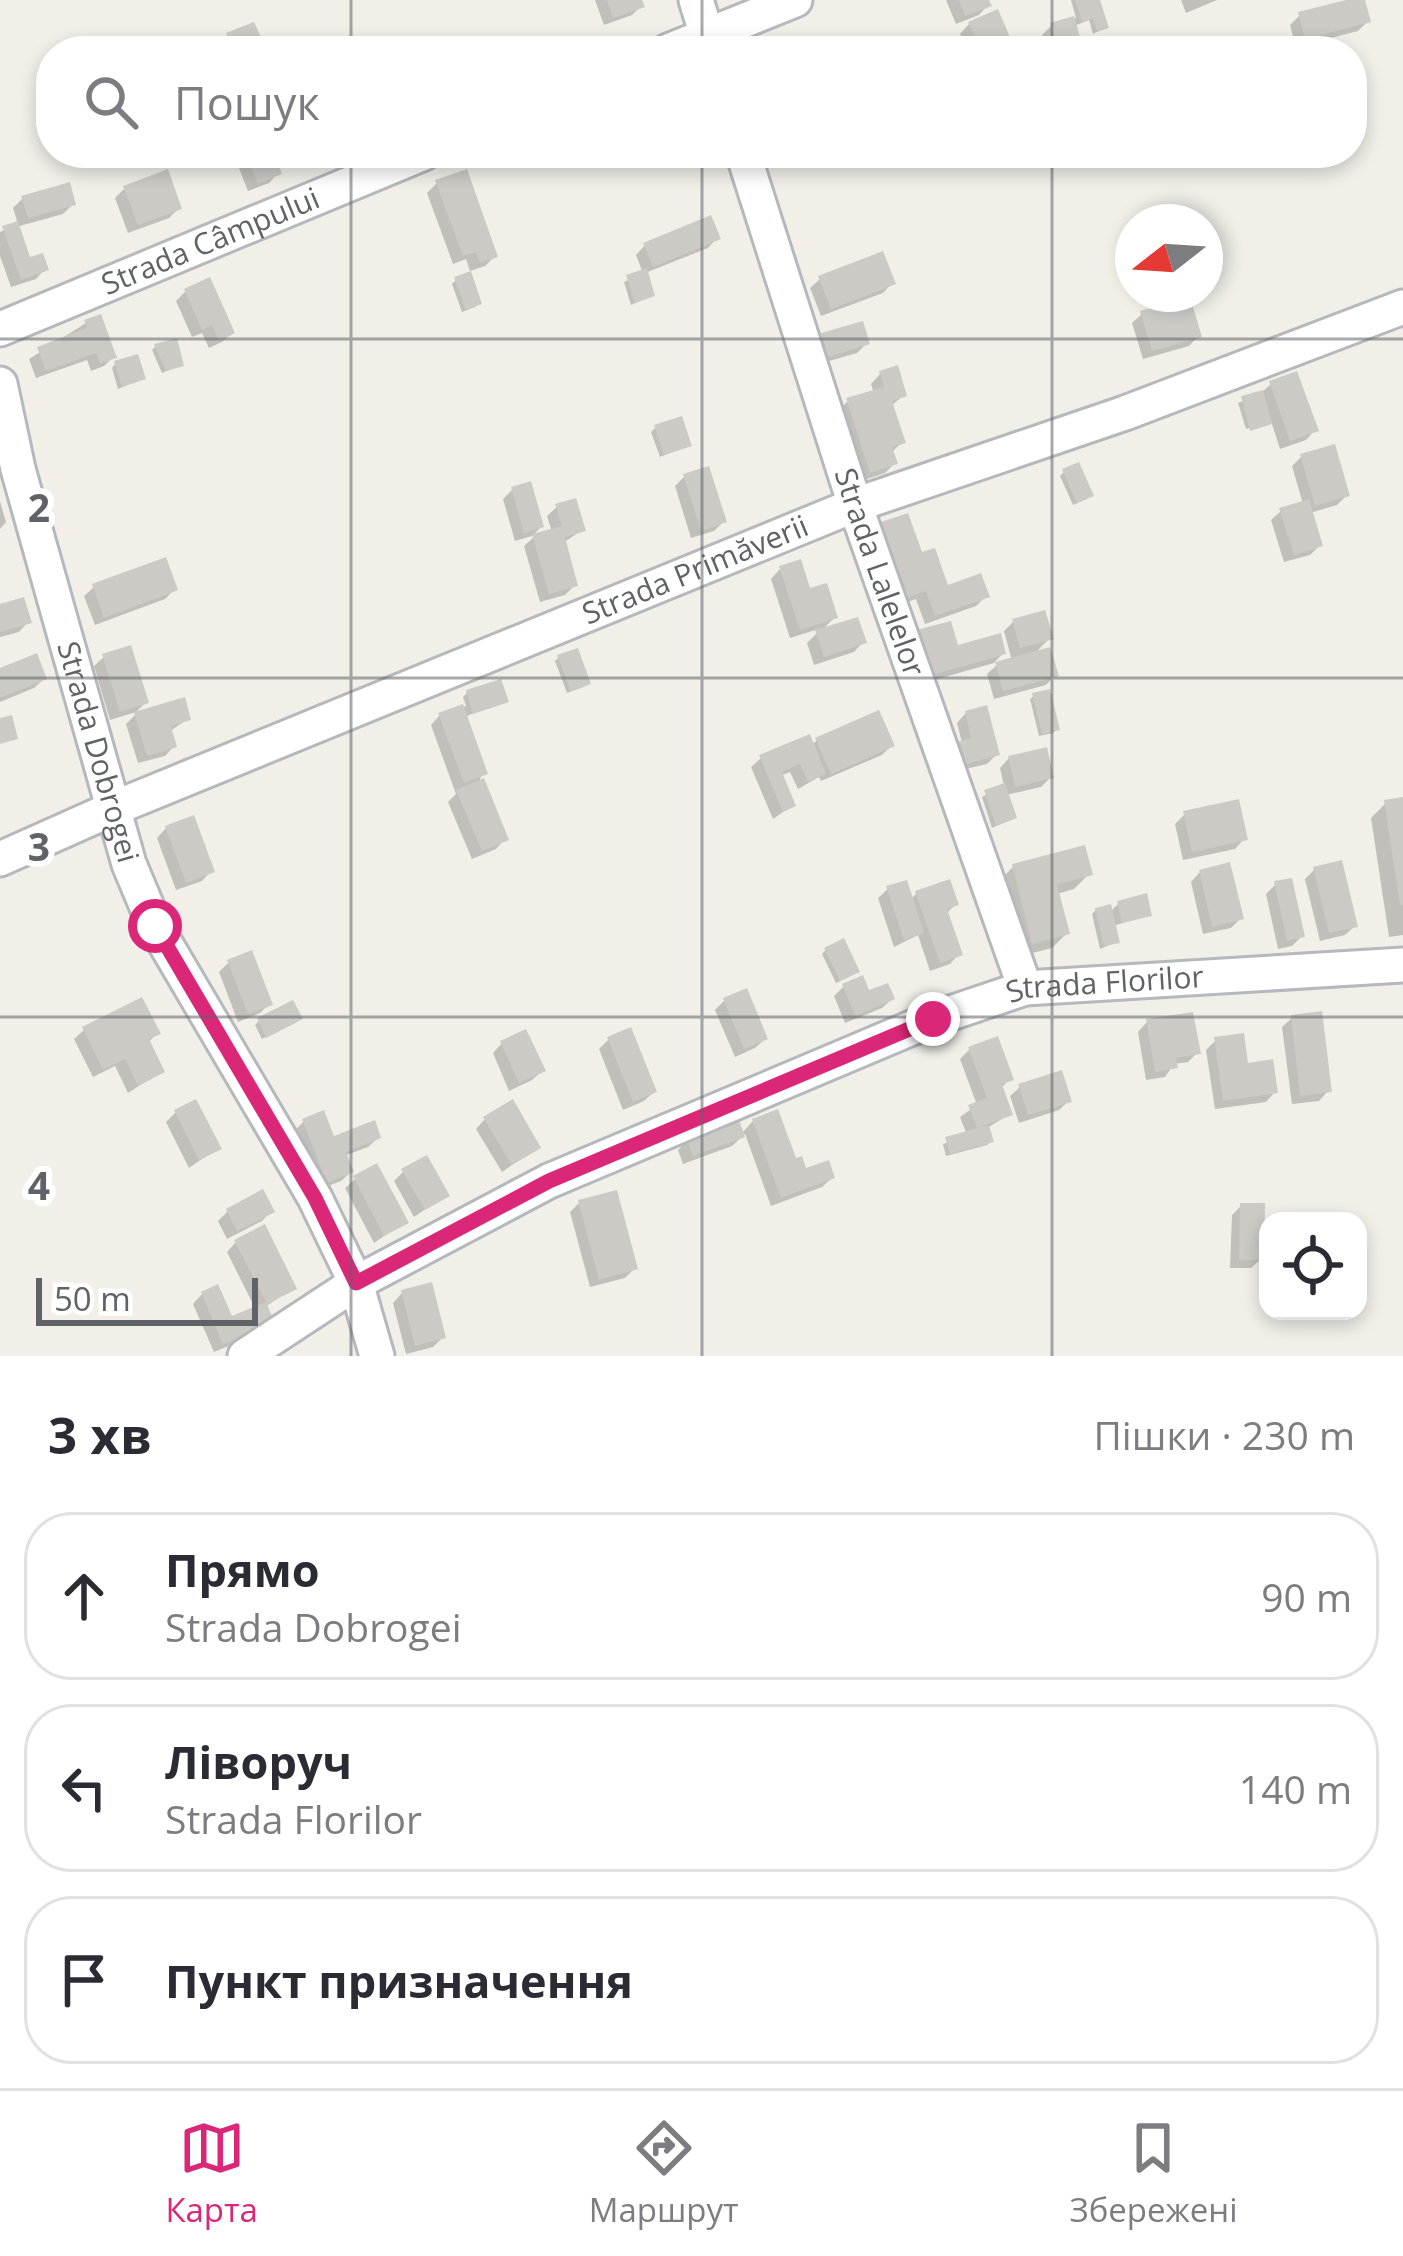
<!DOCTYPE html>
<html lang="uk">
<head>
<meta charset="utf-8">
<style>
	:root { --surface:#fff; --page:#f7f7f7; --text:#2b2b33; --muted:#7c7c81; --line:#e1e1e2; --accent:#db2777 }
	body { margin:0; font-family:"Open Sans",sans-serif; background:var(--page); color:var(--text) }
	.controls { position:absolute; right:36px; bottom:36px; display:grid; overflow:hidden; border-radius:24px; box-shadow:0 6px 18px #0003 }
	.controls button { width:108px; height:108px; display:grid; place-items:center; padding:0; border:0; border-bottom:3px solid var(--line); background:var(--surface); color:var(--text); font:60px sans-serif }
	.compass { position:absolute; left:1115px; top:204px; width:108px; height:108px; border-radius:50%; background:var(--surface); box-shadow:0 6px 18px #0003; rotate:253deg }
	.scale { position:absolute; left:36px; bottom:30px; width:222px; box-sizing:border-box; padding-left:12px; border:6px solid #5f6368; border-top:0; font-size:33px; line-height:42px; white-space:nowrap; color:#5f6368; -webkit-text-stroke:9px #fff; paint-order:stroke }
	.stop { position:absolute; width:36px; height:36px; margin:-27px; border:9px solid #db2777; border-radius:50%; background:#fff }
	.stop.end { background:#db2777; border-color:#fff; box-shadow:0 3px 12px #0008 }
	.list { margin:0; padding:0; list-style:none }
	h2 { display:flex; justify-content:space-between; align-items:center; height:156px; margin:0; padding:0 48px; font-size:51px }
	h2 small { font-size:39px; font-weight:400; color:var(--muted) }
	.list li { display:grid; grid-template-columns:78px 1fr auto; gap:36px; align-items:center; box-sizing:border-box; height:168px; margin:0 24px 24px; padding:0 24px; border:3px solid var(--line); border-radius:48px }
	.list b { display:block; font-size:45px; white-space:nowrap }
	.list p { margin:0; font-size:39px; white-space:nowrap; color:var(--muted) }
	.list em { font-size:39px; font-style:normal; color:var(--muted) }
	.icon { flex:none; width:66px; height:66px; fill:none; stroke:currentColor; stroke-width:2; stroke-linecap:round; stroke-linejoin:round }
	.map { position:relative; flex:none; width:1403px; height:1356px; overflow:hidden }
	.search { position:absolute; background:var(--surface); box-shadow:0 6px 18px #0003; left:36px; right:36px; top:36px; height:132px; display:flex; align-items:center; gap:30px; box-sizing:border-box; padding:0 42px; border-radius:48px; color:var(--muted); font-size:45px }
	.sheet { height:732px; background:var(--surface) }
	nav { display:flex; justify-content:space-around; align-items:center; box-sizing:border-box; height:168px; border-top:3px solid var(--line); background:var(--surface); font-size:33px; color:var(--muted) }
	nav a { display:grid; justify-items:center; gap:6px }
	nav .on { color:var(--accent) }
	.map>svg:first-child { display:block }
	.shadow { fill:#0003 }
	.building { fill:#cccac5 }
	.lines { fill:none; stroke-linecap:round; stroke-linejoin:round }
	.street-casing { stroke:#b5b8bc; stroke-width:39 }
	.street { stroke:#fff; stroke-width:33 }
	.route { stroke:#db2777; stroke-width:15 }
	.grid { fill:none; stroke:#5f6368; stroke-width:3; stroke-opacity:0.55 }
	.labels { text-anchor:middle; stroke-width:12; stroke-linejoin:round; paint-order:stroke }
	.street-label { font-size:30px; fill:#5f6368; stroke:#fff }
	.grid-label { font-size:39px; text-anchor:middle; font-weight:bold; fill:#5f6368; stroke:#fff; stroke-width:12; stroke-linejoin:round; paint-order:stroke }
</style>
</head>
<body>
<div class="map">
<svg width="1403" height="1356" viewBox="0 0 1403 1356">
	<rect width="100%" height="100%" fill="#f1efe8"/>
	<path class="shadow" d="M595,0H639L641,6L632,15L604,25Z
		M946,0H986L988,5L979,15L956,24Z
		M1071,0H1097L1106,27L1093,34L1089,20L1074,26L1081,51H1047L1042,35L1052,25L1076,18Z
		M1181,0H1217L1186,13Z
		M1362,0L1367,22L1358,31L1296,47L1290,25L1300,15Z
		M970,23L1008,41L998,51H968L960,34Z
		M233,153H270L278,173L269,183L248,191Z
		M437,183L495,256L485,266L470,271L466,259L453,264L427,193Z
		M125,188L179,208L169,218L128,233L115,198Z
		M23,198L73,204L63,214L16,227L29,261L45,269L36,279L11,287L0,256V232L18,224L13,208Z
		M717,238L708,248L645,273L652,295L631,305L624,282L643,273L636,255L645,245Z
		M820,279L892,283L883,293L821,316L810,288Z
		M456,280L479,303L475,307L462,312L452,284Z
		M185,292L232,332L222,342L209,348L202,333L192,337L176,301Z
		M1142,314L1198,336L1189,346L1143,359L1132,323Z
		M86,323L113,357L104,366L91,371L87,360L36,378L29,359Z
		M823,336L866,344L857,353L819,364L813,346Z
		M156,346L181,365L162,373L152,350Z
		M115,364L142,379L118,389L112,368Z
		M880,374L904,395L891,406L902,442L891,453L894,464L885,473L861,481L838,411L848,401L874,393L871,384Z
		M1271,384L1315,430L1306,440L1280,449L1271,421L1246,429L1238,403L1261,393Z
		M655,428L689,445L660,457L651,432Z
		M1302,456L1346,496L1337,505L1310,513L1320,545L1310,555L1284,562L1271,520L1281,511L1303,504L1292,466Z
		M1064,472L1091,495L1087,499L1073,505L1060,476Z
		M685,476L723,522L714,531L691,538L675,486Z
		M513,489L541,527L532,536L515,541L503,499Z
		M0,501L6,522L0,529Z
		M557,507L582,530L563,543L575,585L565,595L540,602L524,546L534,537L552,532L547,516Z
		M920,556L946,589L986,596L976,606L925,624L916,599L894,606Z
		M780,569L835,617L820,632L863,642L854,652L814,665L807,643L822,628L790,638L771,579Z
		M94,587L175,589L165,599L95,625L84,596Z
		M0,607L28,622L19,632L0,637Z
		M1013,622L1050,638L1033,655L1055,675L1046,685L994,699L987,674L997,665L1012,661L1004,631Z
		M956,649L1003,653L994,663L920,684Z
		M104,657L146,702L136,712L110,720L94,666Z
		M559,657L587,683L583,687L567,693L555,661Z
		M0,671L44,679L34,688L0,702Z
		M467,693L505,701L464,717L485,773L480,778L505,839L496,849L472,859L448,802L456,794L431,725L440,715L466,706L463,697Z
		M1034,696L1057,729L1053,733L1039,736L1030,699Z
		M966,713L997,754L987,764L952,772L962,743L957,723Z
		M136,714L188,719L170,731L174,746L165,756L138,763L126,724Z
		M817,740L892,745L882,755L821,781L819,777L798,789L790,772L780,776L792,806L773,819L751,767L761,758L811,746Z
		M1009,758L1051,777L1041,787L1006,795L1014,818L992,828L982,797L1004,786L1000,768Z
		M1403,801V935L1389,937L1371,818L1386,803Z
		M1185,814L1244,839L1235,849L1183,860L1175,824Z
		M166,828L211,871L202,881L176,890L157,838Z
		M1013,867L1089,874L1074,889L1057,894L1067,933L1052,948L1017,957L998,882Z
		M1315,869L1355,926L1345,935L1320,941L1305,879Z
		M1200,872L1241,918L1231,928L1203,934L1191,882Z
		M1276,884L1302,936L1292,946L1278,949L1266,894Z
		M888,889L910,900L916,894L956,904L945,915L959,954L950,964L930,971L918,935L894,947L878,898Z
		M1118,904L1149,915L1113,926L1117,942L1100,949L1092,914L1096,910L1110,912Z
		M826,950L853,975L836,983L822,954Z
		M228,963L269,1004L260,1013L238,1022L219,972Z
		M843,987L868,994L892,999L882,1008L845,1023L834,996Z
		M725,1000L765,1039L755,1048L735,1057L715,1010Z
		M1292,1018L1328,1091L1319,1101L1292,1104L1282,1027Z
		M259,1021L295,1023L262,1039L255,1025Z
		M1147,1022L1197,1053L1188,1062L1174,1064L1165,1077L1146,1080L1138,1032Z
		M84,1030L157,1033L148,1043L162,1071L128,1093L115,1066L93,1077L74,1039Z
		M609,1039L654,1092L644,1101L623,1110L599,1049Z
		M1216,1040L1275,1092L1266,1102L1215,1109L1206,1050Z
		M502,1043L542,1071L532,1080L509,1091L493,1053Z
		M970,1049L1010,1079L1000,1089L1010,1114L987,1128L991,1141L987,1145L946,1156L943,1144L967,1135L960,1117L977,1105L960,1059Z
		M1020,1087L1069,1101L1059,1110L1019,1123L1010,1096Z
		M176,1112L218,1148L189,1168L166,1122Z
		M485,1119L538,1147L502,1172L476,1129Z
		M304,1121L333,1140L378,1138L368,1147L344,1156L351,1172L341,1181L317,1190L294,1131Z
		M753,1121L804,1172L832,1178L822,1187L771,1206L745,1134L732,1146L683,1164L678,1150L688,1140L741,1134Z
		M403,1172L446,1195L414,1217L394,1181Z
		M355,1179L405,1222L374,1243L345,1188Z
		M580,1202L635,1268L625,1278L590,1287L570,1212Z
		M1241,1206L1261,1259L1251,1268H1230L1232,1215Z
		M228,1211H271L262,1221L227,1239L218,1221Z
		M236,1242L293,1288L265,1307L262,1332L214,1352L193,1304L202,1294L231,1320L256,1310L227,1252Z
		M402,1293L443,1337L433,1347L406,1354L393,1303Z"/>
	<path class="building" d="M607,0H642L645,7L613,18Z
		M959,0H989L992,6L965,16Z
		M1075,0H1100L1109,28L1097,32L1093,18L1082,22Z
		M1346,0H1365L1371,22L1305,39L1298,12Z
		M998,9L1012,42L981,51L968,22Z
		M1074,16L1084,51H1059L1050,23Z
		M254,22L262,39L233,51L226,33Z
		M246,153H274L282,174L258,184Z
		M168,169L182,209L138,225L123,186Z
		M467,169L498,257L480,263L476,252L463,256L435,180Z
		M70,182L76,205L28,218L21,196Z
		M711,215L721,239L653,267L643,243Z
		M18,221L30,257L43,253L49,270L21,280L2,226Z
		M883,251L896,284L831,309L818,276Z
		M647,268L655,296L635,303L626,275Z
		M471,271L482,304L466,310L454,277Z
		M210,277L235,333L219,341L212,325L202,330L184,289Z
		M1190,297L1202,337L1152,351L1140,311Z
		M101,314L117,358L100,363L96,353L46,371L37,347L87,328L84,320Z
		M863,321L870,344L828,357L821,333Z
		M177,338L184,366L166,371L154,344Z
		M138,354L146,379L122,387L114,361Z
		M898,365L907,396L892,401L906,443L892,447L898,464L870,473L846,398L884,387L879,371Z
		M1297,371L1319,431L1290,441L1269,381Z
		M1263,390L1272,424L1250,431L1241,396Z
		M682,416L692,446L664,455L654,425Z
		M1335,444L1350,496L1315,506L1300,454Z
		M1079,462L1094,496L1077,503L1062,469Z
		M709,466L727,522L701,531L683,474Z
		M531,481L544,527L524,533L511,487Z
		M576,498L586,531L565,537L578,586L549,594L532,534L562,526L555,504Z
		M1309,499L1323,546L1294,555L1279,508Z
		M908,513L922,552L935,548L948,585L981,573L990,597L935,616L926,591L904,599L878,523Z
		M166,557L178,590L104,618L92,584Z
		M801,559L810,588L827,583L838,618L800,630L779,566Z
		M24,597L32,623L0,632V604Z
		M1045,610L1054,639L1020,648L1012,619Z
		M858,617L867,643L824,657L815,630Z
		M951,621L958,645L1001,633L1006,654L929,676L916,630Z
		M131,645L149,703L120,712L102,654Z
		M1050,647L1059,676L1003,691L995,662Z
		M578,648L591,684L571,691L557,655Z
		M37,653L47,679L0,698V668Z
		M501,679L509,702L473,714L466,690Z
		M1050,689L1060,730L1042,734L1032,693Z
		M185,697L191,720L171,726L177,747L147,756L134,712Z
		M463,704L488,774L464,783L438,713Z
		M987,705L1000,755L962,765L956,742L971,738L965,711Z
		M879,710L895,746L831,774L815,738Z
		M12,715L18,739L0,744V718Z
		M810,734L826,774L808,782L800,764L782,772L796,806L783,812L759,755Z
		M1047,747L1054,778L1015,787L1008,756Z
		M484,778L509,840L482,851L456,790Z
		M1005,783L1017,818L996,826L984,790Z
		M1403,797V905H1400L1384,800Z
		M1239,799L1248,840L1192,852L1183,811Z
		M194,815L215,872L186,883L165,826Z
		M1085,845L1093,875L1057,884L1070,934L1032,944L1012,864Z
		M1342,860L1358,927L1329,933L1313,867Z
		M1230,862L1244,919L1212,927L1199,870Z
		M1292,878L1305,937L1287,941L1274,881Z
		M950,879L959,905L947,909L963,955L940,963L915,891Z
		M907,880L924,933L904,940L886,886Z
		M1147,893L1152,916L1122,923L1117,901Z
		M1111,904L1120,943L1104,946L1095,908Z
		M844,938L860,972L840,981L824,948Z
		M252,950L273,1005L248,1014L227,960Z
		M863,975L869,990L888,983L895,999L855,1016L842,984Z
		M747,988L768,1039L744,1049L723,998Z
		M142,997L161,1034L149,1039L165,1072L138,1086L125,1059L103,1070L82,1027Z
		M293,1000L303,1019L266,1038L257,1018Z
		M1322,1011L1332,1092L1300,1096L1291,1015Z
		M1193,1012L1201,1054L1176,1058L1178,1068L1155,1072L1146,1019Z
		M631,1027L657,1092L633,1102L607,1037Z
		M526,1029L546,1071L519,1083L500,1041Z
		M1244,1033L1248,1063L1273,1059L1278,1093L1223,1101L1214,1037Z
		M998,1036L1014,1080L1002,1084L1013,1115L977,1128L968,1105L987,1098L968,1047Z
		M1062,1070L1072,1102L1028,1115L1018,1084Z
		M196,1099L222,1149L199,1160L174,1110Z
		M513,1099L541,1148L512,1165L483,1117Z
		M778,1109L796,1158L802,1156L806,1168L829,1160L835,1178L781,1198L752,1119Z
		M324,1110L334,1136L375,1120L381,1138L346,1152L354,1172L327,1183L302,1119Z
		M739,1119L745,1137L693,1156L686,1138Z
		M989,1125L994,1142L950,1154L945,1137Z
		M427,1155L450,1196L425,1210L401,1169Z
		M377,1163L409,1223L384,1236L353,1176Z
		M263,1189L275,1212L237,1231L226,1209Z
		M617,1190L638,1269L599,1280L578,1200Z
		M1240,1203H1265L1264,1260H1239Z
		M265,1224L297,1289L267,1304L234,1240Z
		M432,1282L446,1338L415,1346L401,1290Z
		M218,1284L232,1316L266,1302L275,1323L223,1345L201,1292Z"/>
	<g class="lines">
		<defs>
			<g id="street">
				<path d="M696,0L712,51"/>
				<path d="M668,51L795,0"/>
				<path id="s1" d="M743,153L855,505L1025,988"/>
				<path id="s2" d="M0,329L424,153"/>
				<path id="s3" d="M0,384L18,469L129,864L155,926L315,1198L356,1283L377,1356"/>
				<path id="s4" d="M0,859L112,809L855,505L1125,413L1403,307"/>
				<path id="s5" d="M245,1356L356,1283L549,1181L933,1019L1025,988L1403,965"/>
			</g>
		</defs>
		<use href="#street" class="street-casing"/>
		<use href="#street" class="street"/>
	</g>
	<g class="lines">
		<path class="route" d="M155,926L315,1198L356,1283L549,1181L933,1019"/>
	</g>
	<path class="grid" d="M351,0V51M702,0V51M1052,0V51M351,153V1356M702,153V1356M1052,153V1356M0,339H1403M0,678H1403M0,1017H1403"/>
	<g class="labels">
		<g class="street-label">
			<text dy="10" stroke="none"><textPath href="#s2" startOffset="228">Strada Câmpului</textPath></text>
			<text dy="10" stroke="none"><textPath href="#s4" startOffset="753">Strada Primăverii</textPath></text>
			<text dy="10" stroke="none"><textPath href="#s1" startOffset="441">Strada Lalelelor</textPath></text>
			<text dy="10" stroke="none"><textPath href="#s3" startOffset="381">Strada Dobrogei</textPath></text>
			<text dy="10" stroke="none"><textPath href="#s5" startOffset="945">Strada Florilor</textPath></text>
		</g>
	</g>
	<g class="grid-label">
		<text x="39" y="522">2</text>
		<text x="39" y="861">3</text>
		<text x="39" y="1200">4</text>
	</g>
</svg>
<div class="controls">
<button><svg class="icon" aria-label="locate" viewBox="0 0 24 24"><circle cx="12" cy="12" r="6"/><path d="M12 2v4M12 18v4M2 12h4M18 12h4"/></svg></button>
</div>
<svg class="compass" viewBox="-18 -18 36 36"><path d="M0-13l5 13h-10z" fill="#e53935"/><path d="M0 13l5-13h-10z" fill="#7c7c81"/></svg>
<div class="scale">50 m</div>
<div class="stop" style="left:155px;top:926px"></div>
<div class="stop end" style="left:933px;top:1019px"></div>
<div class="search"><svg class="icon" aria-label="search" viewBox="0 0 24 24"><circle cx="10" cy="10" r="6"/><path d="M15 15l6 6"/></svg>Пошук</div>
</div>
<section class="sheet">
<h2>3 хв<small>Пішки · 230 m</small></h2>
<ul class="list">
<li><svg class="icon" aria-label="ahead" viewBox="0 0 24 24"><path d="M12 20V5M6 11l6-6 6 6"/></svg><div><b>Прямо</b><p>Strada Dobrogei</p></div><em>90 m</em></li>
<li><svg class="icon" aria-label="left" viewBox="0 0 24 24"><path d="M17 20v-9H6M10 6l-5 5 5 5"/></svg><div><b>Ліворуч</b><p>Strada Florilor</p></div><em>140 m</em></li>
<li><svg class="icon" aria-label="arrive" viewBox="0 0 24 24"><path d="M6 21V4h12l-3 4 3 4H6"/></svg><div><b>Пункт призначення</b></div></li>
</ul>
</section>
<nav>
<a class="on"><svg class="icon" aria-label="map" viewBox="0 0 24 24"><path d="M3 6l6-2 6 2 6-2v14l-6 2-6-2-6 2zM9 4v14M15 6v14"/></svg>Карта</a>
<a><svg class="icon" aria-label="directions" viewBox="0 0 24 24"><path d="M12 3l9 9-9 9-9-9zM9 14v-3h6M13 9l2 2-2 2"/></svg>Маршрут</a>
<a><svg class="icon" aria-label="saved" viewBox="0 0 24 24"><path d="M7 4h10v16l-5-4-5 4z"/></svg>Збережені</a>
</nav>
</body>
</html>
